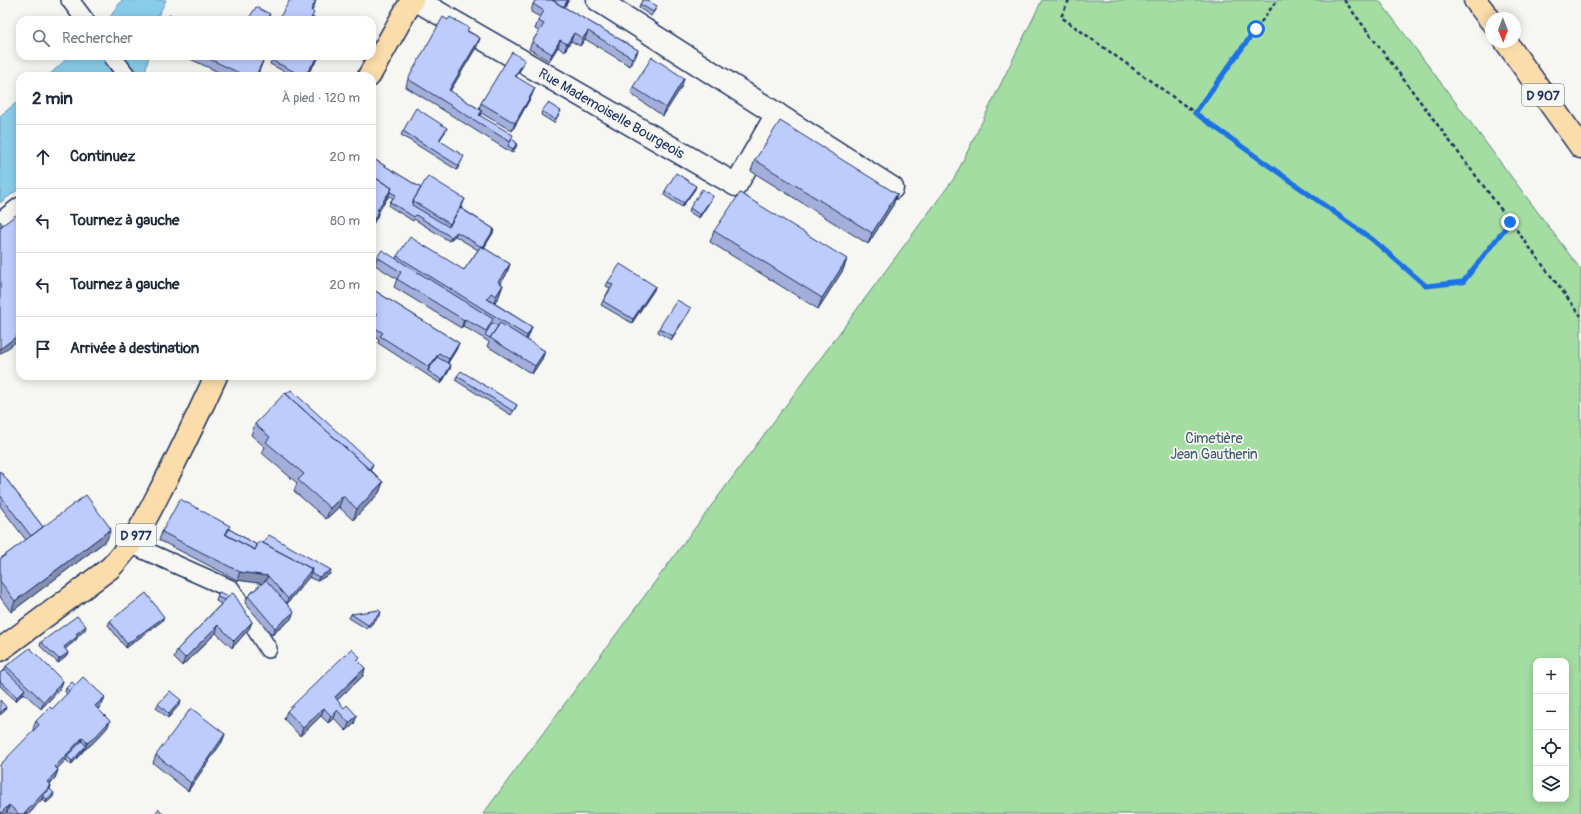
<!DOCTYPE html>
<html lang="fr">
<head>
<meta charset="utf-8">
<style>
	:root { --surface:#fff; --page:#f2f2f3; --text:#1f2937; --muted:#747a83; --line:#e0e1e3 }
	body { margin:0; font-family:Pangolin,sans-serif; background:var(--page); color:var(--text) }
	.controls { position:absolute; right:12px; bottom:12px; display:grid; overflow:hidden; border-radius:8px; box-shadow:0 2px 10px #0003 }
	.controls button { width:36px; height:36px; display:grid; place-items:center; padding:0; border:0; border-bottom:1px solid var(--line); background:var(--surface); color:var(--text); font:20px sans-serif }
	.compass { position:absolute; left:1485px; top:12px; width:36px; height:36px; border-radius:50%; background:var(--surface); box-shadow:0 2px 10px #0003; rotate:179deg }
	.stop { position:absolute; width:12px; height:12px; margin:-9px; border:3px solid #1a73e8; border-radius:50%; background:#fff }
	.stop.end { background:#1a73e8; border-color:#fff; box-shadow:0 1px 4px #0008 }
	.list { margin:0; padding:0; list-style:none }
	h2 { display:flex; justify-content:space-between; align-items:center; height:52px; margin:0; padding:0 16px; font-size:17px }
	h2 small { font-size:13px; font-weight:400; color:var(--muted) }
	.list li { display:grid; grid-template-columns:26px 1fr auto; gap:12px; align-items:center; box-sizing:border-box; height:64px; padding:0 16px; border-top:1px solid var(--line) }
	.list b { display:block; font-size:15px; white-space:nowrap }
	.list em { font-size:13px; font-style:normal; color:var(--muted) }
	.icon { flex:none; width:22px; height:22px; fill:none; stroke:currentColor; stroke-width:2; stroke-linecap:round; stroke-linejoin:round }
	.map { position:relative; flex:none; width:1581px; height:814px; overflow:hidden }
	.search { position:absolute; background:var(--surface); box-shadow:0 2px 10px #0003; left:16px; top:16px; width:360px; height:44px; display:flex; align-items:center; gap:10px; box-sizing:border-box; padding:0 14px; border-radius:12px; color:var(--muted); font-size:15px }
	.panel { position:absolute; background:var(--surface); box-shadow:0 2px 10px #0003; left:16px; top:72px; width:360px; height:308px; border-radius:12px }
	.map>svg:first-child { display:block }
	.green { fill:#a4dda2; stroke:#608680; fill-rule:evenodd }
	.water { fill:#89ccea; stroke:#5d8db2 }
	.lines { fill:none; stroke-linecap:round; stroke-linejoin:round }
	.lane-casing { stroke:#1b2f5e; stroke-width:20 }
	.street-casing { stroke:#1b2f5e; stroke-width:25 }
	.primary-casing { stroke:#1b2f5e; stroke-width:25 }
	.path { stroke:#1b2f5e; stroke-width:2.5; stroke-dasharray:4 3; stroke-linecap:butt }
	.lane { stroke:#f6f6f2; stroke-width:17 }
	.street { stroke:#f6f6f2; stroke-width:22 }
	.primary { stroke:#fbddab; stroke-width:22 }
	.wall { fill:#a3afda; stroke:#1b2f5e }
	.shaded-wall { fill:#848fb1; stroke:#1b2f5e }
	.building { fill:#bdccfd; stroke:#1b2f5e }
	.route { stroke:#1a73e8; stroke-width:5 }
	.labels { text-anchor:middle; stroke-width:3.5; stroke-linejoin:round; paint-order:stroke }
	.shield { fill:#f6f6f2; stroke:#5d6b8a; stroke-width:1 }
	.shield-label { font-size:13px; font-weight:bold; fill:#1b2f5e }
	.street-label { font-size:14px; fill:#1b2f5e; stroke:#f6f6f2 }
	.park-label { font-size:14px; fill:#3d5a6f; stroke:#f6f6f2 }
</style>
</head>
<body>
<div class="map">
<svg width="1581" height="814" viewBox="0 0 1581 814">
	<rect width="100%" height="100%" fill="#f6f6f2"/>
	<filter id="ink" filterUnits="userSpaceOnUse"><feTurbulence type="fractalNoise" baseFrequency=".025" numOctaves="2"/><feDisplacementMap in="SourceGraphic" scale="8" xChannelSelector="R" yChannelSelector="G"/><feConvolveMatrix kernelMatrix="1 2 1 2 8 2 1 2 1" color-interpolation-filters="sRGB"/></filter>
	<g filter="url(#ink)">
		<path class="green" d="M1042,0H1379L1581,270V814H483L955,177ZM1536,661H1566V799H1536Z"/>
		<path class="water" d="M122,0H166L156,20H108Z
			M70,56H149L144,76H48Z
			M20,100V188L0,203V116Z"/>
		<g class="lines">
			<defs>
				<path id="lane" d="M70,0L85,20
					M112,56L127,76
					M0,221L20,206
					M130,544L231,589L268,649"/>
				<g id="street">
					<path id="s1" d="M416,0L736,185L777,114"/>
					<path d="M598,0L892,188"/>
				</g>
				<path id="primary" d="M1475,0L1491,21
					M1506,42L1581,147
					M369,76L412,0
					M0,650L110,568C132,546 146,519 160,491C180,454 198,415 216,376"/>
			</defs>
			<use href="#lane" class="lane-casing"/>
			<use href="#street" class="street-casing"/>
			<use href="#primary" class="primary-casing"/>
			<path class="path" d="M1069,0L1061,17L1373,240L1426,286L1463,282L1510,222
				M1344,0L1581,316
				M1195,113L1277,0"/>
			<use href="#lane" class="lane"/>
			<use href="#street" class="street"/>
			<use href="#primary" class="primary"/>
		</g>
		<path class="wall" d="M536,0H569L564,7L638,50L635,58L630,66L585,39L580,46L571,41L564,52L558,47L549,61L529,49L532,42L539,31L535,29L538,21L540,17L531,12L533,4Z
			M640,4L657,6L655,10L651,16L639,8Z
			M468,31L480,38L477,46L450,91L479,109L481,103L522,67L516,77L532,95L512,131L481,113L480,116L517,143L516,147L512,153L406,87L408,79Z
			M189,56H265L257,76H227L188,58Z
			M273,56H320L306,76H293L270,64Z
			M682,86L663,116L631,94L633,87Z
			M542,111H561L559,114L554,123L541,115Z
			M403,131L445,132L439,141L462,160L457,170L401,135Z
			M372,158L421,188L462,206L461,208L494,229L493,233L484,248L510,264L506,275L501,283L503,285L499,296L494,303L532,327L527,340L545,351L542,359L532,374L487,346L489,342L483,338L463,326L461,328L394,287L397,279L375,265L377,257L396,259L397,256L464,270L478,250L455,236L449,241L414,219L413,221L389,206L390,202L393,198L389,196L379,211L376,219Z
			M755,160L897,194L893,205L868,244L751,171Z
			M695,189L682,207L664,195L665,191Z
			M711,200L699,218L689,212L690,208Z
			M714,231L847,259L843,270L818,309L710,242Z
			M608,282L655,286L654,290L632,323L601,305L603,301L610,288L606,286Z
			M372,289L459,343L456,350L448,363L450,369L441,384L378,343L379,340L372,335V322L373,321L372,320Z
			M689,312L671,340L658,332L659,328Z
			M457,376L517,405L515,409L511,415L455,380Z
			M255,424L371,470L383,482L379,493L353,520L339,507L326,519L294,491L297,483L262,453L265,447L251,435Z
			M0,471L43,527L107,540L11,612L0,597V559L26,540L0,506Z
			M229,529L257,545L330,574L317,581L309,577L287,604L291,619L272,635L245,603L248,596L262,583L237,580L159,540L162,532Z
			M219,592L252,622L249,629L232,648L216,633L182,666L174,658L177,650L221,604L216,601Z
			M381,612L379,616L367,629L349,618L351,614Z
			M110,621H162L126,648L108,625Z
			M85,630L78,636L76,640L65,649L68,653L66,657L58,663L40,646L41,642Z
			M360,657L358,661L365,668L363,676L337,700L354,724L346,731L334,718L328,723L321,716L300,736L284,719L287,711Z
			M6,666L63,681L60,689L41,709L24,693L16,701L0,686V673L5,670Z
			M75,685L105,697L102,704L98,709L110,721L107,728L92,744L84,750L71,765L66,760L57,769L58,770L55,778L50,784L51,785L50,789L53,797L46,803L42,799L29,814H8L7,812L34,730L33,729L36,721L52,709L67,694L65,692L66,688Z
			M158,704H180L168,718L156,708Z
			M225,734L222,742L188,791L153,763L156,755Z"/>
		<path class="shaded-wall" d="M316,0L314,7L308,18L311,10Z
			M568,0H569L560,14L561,10Z
			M588,31L585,39L580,46L583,38Z
			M574,33L571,41L564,52L567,44Z
			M480,38L477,46L446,98L449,90Z
			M560,40L558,47L549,61L552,54Z
			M638,50L635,58L630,66L632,58Z
			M265,56L257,76H256Z
			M319,56H320L306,76H304Z
			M525,60L522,67L512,83L515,76Z
			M684,78L682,86L663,116L666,108Z
			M535,88L532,95L512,131L515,123Z
			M447,128L445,132L437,144L439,140Z
			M517,143L516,147L512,153L513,149Z
			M696,186L695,189L682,207L684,203Z
			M392,188L389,195L374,218L377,210Z
			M897,194L893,205L868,244L872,233Z
			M713,196L711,200L699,218L700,215Z
			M465,199L462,206L447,231L450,224Z
			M379,211L376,219L372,226V222Z
			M494,229L493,233L481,252L482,248Z
			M457,232L455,236L449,241L451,237Z
			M847,259L843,270L818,309L822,298Z
			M510,264L506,275L494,293L498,282Z
			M503,285L499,296L492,307L496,296Z
			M655,286L654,290L632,323L633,319Z
			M691,308L689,312L671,340L673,336Z
			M465,319L463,326L461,328L464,320Z
			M532,327L528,338L523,347L527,336Z
			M20,334V339L0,354V349Z
			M459,343L456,350L446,366L449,359Z
			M545,351L542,359L532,374L535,366Z
			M439,353L436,360L428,371L429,367Z
			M451,365L450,369L441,384L442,380Z
			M373,464L370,471H366Z
			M383,482L379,493L353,520L357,509Z
			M343,496L339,507L326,519L330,508Z
			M111,529L107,540L11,612L15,601Z
			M312,569L310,576L285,606L288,599Z
			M331,570L330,574L317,581L319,577Z
			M240,572L268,576L265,584L237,580Z
			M294,612L291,619L272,635L275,628Z
			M381,612L379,616L367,629L368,625Z
			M164,617L162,621L126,648L127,644Z
			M252,622L249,629L232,648L234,641Z
			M218,625L216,633L182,666L185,658Z
			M86,626L85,630L75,638L76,634Z
			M78,636L76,640L63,651L64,647Z
			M68,653L66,657L58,663L59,659Z
			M365,668L363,676L332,705L335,697Z
			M63,681L60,689L41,709L44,702Z
			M25,689L23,693L16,701L17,697Z
			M105,697L102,704L93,714L95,706Z
			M181,700L180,704L168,718L169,714Z
			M6,707L5,711L0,715V713Z
			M324,708L321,716L300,736L303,728Z
			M337,710L334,718L328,723L331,716Z
			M357,716L354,724L346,731L349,723Z
			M110,721L107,728L92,744L84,750L71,765L72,761L86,746L87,743Z
			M225,734L222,742L188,791L191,783Z
			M83,737L80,745L67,756L66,760L52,774L55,767Z
			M58,770L55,778L44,789L47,782Z
			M51,785L48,793L43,796L42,799L29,814H24Z
			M54,793L53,797L46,803L47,799Z
			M9,805L7,812L5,814H0Z"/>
		<path class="building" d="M290,0H316L311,10L314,13L310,20H278Z
			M536,0H552L638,50L632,58L588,31L583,38L574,33L567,44L560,40L552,54L532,42L544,24L538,21L544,11L533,4Z
			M552,0H568L563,7Z
			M643,0H647L657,6L653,12L640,4Z
			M256,7L270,14L268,20H253L249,18Z
			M169,15L180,20H167Z
			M313,17L319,20H311Z
			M443,17L448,20L450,17L469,28L467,31L480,38L449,90L482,111L479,115L513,135L510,142L408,79Z
			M512,52L525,60L515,76L535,88L515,123L481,103Z
			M203,56H265L256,76H246Z
			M273,56H319L304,76H303L271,60Z
			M652,57L684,78L666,108L633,87Z
			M548,103L561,111L555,120L542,111Z
			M416,108L447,128L439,140L464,156L459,166L403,131Z
			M780,121L897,194L872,233L755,160Z
			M512,139L517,143L513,149L508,146Z
			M372,158L421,188L413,201L412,205L449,227L460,208L494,229L483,247L481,246H480L457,232L451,237L416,215L414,217L390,202L396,195L390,192L392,188L372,176Z
			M676,173L696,186L684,203L665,191Z
			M372,176L392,188L377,210L379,211L372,222Z
			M428,176L465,199L450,224L413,201Z
			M702,189L713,196L700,215L690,208Z
			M740,193L847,259L822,298L714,231Z
			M20,212V334L0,349V227Z
			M0,221L3,225L0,227Z
			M410,237L464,270L481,246L510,264L498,282L503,285L496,296L491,293L487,299L532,327L527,336L397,256Z
			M382,250L493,319L486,331L465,319L464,320L397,279L401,272L377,257Z
			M620,264L655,286L633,319L603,301L613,285L608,282Z
			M372,289L459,343L449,359L439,353L429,367L380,336L383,333L372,326V322L377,314L372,311Z
			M677,300L691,308L673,336L659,328Z
			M492,323L498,326L490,338L485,335Z
			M500,323L545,351L535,366L490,338Z
			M437,357L451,365L442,380L428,371Z
			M461,371L517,405L513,411L457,376Z
			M291,390L373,464L369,469L286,394Z
			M285,393L383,482L357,509L343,496L330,508L298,480L304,474L266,442L270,437L255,424Z
			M0,471L43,527L31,536L0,495Z
			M86,495L111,529L15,601L0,581V559Z
			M180,499L230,526L225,534L255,550L259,541L312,569L288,599L268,576L240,572L162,532Z
			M229,529L257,545L255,550L226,535Z
			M269,535L331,570L319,577L311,573L312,569L263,543Z
			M266,580L294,612L275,628L248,596Z
			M219,592L229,596L225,600L217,597Z
			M146,593L164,617L127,644L110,621Z
			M232,593L234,594L252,622L234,641L218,625L185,658L177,650Z
			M379,610L381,612L368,625L351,614Z
			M77,616L86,626L76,634L78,636L64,647L68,653L59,659L41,642Z
			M30,648L63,681L44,702L6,666Z
			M351,649L360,657L357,660L365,668L335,697L344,708L347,705L357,716L349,723L337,710L331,716L324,708L303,728L287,711Z
			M5,670L25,689L17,697L0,681V673Z
			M83,677L105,697L95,706L110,721L95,737L87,743L83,737L55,767L58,770L47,782L51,785L24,814H19L9,805L0,814V765L39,725L36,721L50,707L52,709Z
			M72,682L75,685L69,691L66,688Z
			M170,691L181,700L169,714L158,704Z
			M0,700L6,707L0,713Z
			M191,708L225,734L191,783L156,755Z
			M82,741L86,746L72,761L67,756Z
			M50,789L54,793L47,799L43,796Z
			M159,809L163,814H154Z"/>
	</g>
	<g class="lines" filter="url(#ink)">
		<path class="route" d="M1256,29L1195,113L1373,240L1426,286L1463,282L1510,222"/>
	</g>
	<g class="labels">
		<g class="shield">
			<rect x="1522" y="84" width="42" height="22" rx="3"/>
			<rect x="116" y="524" width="40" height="22" rx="3"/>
		</g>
		<g class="shield-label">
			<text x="1543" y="100">D 907</text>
			<text x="136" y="540">D 977</text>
		</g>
		<g class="street-label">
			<text dy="5" stroke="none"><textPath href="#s1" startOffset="226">Rue Mademoiselle Bourgeois</textPath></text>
		</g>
		<g class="park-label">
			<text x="1214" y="443">Cimetière<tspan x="1214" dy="16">Jean Gautherin</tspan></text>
		</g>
	</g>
</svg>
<div class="controls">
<button>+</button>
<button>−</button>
<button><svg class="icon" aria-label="locate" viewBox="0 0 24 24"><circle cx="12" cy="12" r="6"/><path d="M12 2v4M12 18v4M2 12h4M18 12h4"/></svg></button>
<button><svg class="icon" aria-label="layers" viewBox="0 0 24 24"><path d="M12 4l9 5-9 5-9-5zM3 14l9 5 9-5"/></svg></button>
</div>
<svg class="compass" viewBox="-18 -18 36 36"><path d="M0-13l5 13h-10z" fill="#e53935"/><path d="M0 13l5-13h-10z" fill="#747a83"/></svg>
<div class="stop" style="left:1256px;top:29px"></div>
<div class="stop end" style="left:1510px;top:222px"></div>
<div class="search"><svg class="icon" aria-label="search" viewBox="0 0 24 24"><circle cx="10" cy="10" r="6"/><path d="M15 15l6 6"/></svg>Rechercher</div>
<section class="panel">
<h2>2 min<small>À pied · 120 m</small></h2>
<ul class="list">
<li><svg class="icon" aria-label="ahead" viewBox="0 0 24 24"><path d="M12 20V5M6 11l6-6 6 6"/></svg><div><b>Continuez</b></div><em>20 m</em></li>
<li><svg class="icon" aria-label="left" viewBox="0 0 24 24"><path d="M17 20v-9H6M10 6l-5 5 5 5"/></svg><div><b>Tournez à gauche</b></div><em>80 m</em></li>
<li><svg class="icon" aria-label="left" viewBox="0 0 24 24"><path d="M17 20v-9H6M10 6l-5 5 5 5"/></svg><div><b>Tournez à gauche</b></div><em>20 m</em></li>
<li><svg class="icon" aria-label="arrive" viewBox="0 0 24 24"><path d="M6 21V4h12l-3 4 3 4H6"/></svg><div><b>Arrivée à destination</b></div></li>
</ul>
</section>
</div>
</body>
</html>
